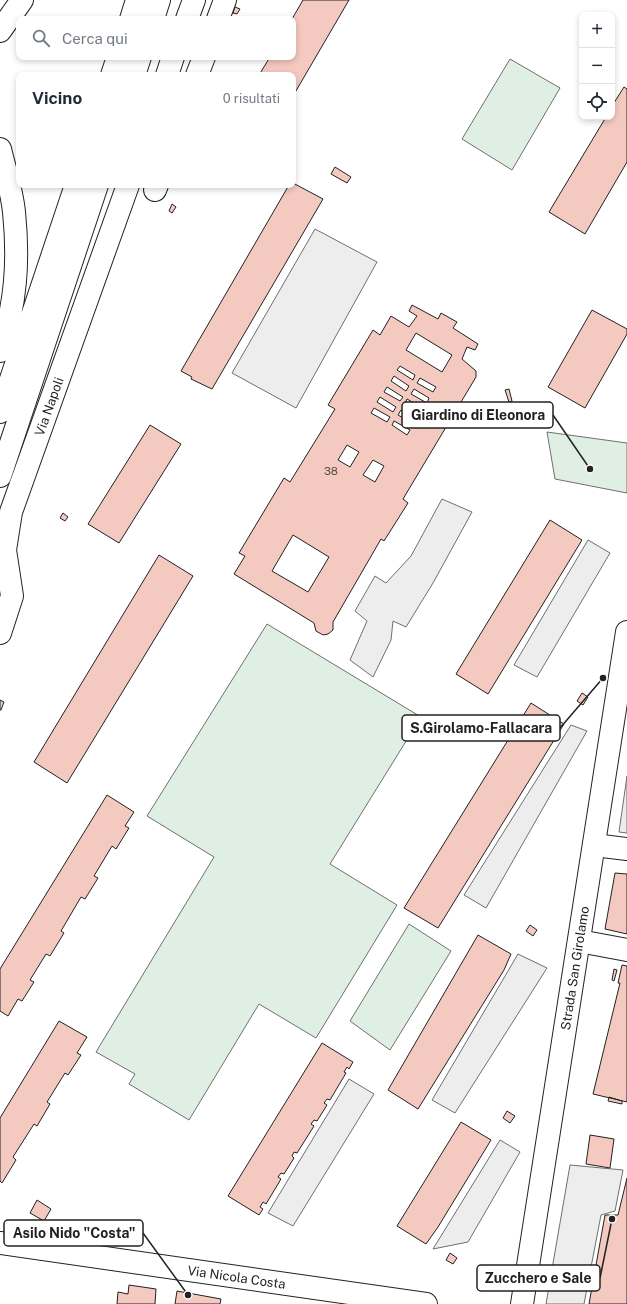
<!DOCTYPE html>
<html lang="it">
<head>
<meta charset="utf-8">
<style>
	:root { --surface:#fff; --page:#f2f2f3; --text:#1f2937; --muted:#747a83; --line:#e0e1e3 }
	body { margin:0; font-family:"Public Sans",sans-serif; background:var(--page); color:var(--text) }
	.controls { position:absolute; right:12px; top:12px; display:grid; overflow:hidden; border-radius:8px; box-shadow:0 2px 6px #0003 }
	.controls button { width:36px; height:36px; display:grid; place-items:center; padding:0; border:0; border-bottom:1px solid var(--line); background:var(--surface); color:var(--text); font:20px sans-serif }
	.list { margin:0; padding:0; list-style:none }
	h2 { display:flex; justify-content:space-between; align-items:center; height:52px; margin:0; padding:0 16px; font-size:17px }
	h2 small { font-size:13px; font-weight:400; color:var(--muted) }
	.icon { flex:none; width:22px; height:22px; fill:none; stroke:currentColor; stroke-width:2; stroke-linecap:round; stroke-linejoin:round }
	.map { position:relative; flex:none; width:627px; height:1304px; overflow:hidden }
	.search { position:absolute; background:var(--surface); box-shadow:0 2px 6px #0003; left:16px; top:16px; width:280px; height:44px; display:flex; align-items:center; gap:10px; box-sizing:border-box; padding:0 14px; border-radius:8px; color:var(--muted); font-size:15px }
	.panel { position:absolute; background:var(--surface); box-shadow:0 2px 6px #0003; left:16px; top:72px; width:280px; height:116px; border-radius:8px }
	.map>svg:first-child { display:block }
	.green { fill:#e0efe3; stroke:#6f6f6f }
	.parking { fill:#ededed; stroke:#6f6f6f }
	.building { fill:#f3c9c0; stroke:#222; fill-rule:evenodd }
	.lines { fill:none; stroke-linecap:round; stroke-linejoin:round }
	.minor-casing { stroke:#222; stroke-width:24 }
	.highway-casing { stroke:#222; stroke-width:24 }
	.minor { stroke:#fff; stroke-width:22 }
	.highway { stroke:#fff; stroke-width:22 }
	.labels { text-anchor:middle; stroke-width:3; stroke-linejoin:round; paint-order:stroke }
	.number-label { font-size:11px; fill:#564c4a }
	.street-label { font-size:13px; fill:#222; stroke:#fff }
	.leader { fill:none; stroke:#222; stroke-width:1.5 }
	.callout-dot { fill:#222; stroke:#fff; stroke-width:1.5 }
	.callout { fill:#fff; stroke:#222; stroke-width:1.5 }
	.callout-label { font-size:14px; text-anchor:middle; font-weight:bold; fill:#222 }
</style>
</head>
<body>
<div class="map">
<svg width="627" height="1304" viewBox="0 0 627 1304">
	<rect width="100%" height="100%" fill="#fff"/>
	<path class="green" d="M510,59L560,88L512,170L462,139Z
		M547,432L627,443V493L555,479Z
		M267,624L421,717L330,864L397,905L316,1038L259,1004L189,1120L129,1084L135,1074L96,1052L214,857L147,816Z
		M409,924L451,951L390,1050L350,1021Z"/>
	<path class="parking" d="M315,229L377,262L296,408L232,373Z
		M442,499L472,512L433,583L406,627L393,621L391,640L373,677L350,660L367,621L355,611L375,576L386,583L411,556Z
		M588,540L610,553L537,677L514,665Z
		M571,725L587,731L486,908L464,895Z
		M627,776V833L619,832Z
		M518,954L547,968L455,1113L432,1100Z
		M349,1079L374,1094L293,1226L268,1213Z
		M500,1140L520,1152L468,1242L433,1249Z
		M570,1165L623,1170L615,1211L601,1215L584,1304H546Z"/>
	<path class="building" d="M303,0H349L293,96V75H259L270,57H293V19H292Z
		M235,7L240,9L237,14L233,13Z
		M624,87L627,89V162L585,234L549,212L606,117H612V106Z
		M335,167L351,177L347,183L331,174Z
		M293,183L323,199L212,389L191,379L192,377L181,371L289,185H293Z
		M172,204L176,207L172,213L169,211Z
		M412,305L438,319L441,313L457,322L453,328L478,344L475,350L467,347L462,359L476,371V377L403,499L408,503L384,541L381,539L333,622V630L328,634L323,635L316,631L314,623L234,574L245,556L239,553L284,478L290,482L335,409L328,405L373,330L380,335L391,316L409,327L417,316L409,311ZM416,333L452,355L442,372L406,350ZM400,366L415,375L413,380L397,370ZM394,376L409,386L406,391L391,381ZM420,378L436,387L433,392L417,383ZM387,387L403,397L400,401L384,392ZM414,389L429,398L427,403L411,394ZM380,397L396,407L393,412L377,402ZM407,399L423,408L420,413L405,404ZM374,408L390,417L387,422L371,413ZM401,410L416,419L414,424L398,415ZM394,421L410,430L407,435L392,425ZM347,445L359,452L350,467L338,460ZM373,460L384,466L375,482L363,475ZM293,535L329,557L308,592L272,571Z
		M592,310L627,329V334L585,408L548,387Z
		M509,389L512,401L509,402L505,390Z
		M150,425L181,444L119,543L88,524Z
		M63,513L68,517L65,521L60,518Z
		M550,520L582,540L488,694L456,674Z
		M159,555L193,576L67,783L34,762Z
		M582,693L588,697L583,705L577,701Z
		M0,700L4,702L1,710H0Z
		M531,703L564,724L438,928L404,908Z
		M107,795L134,812L125,826L129,828L116,849L112,846L94,876L98,878L85,899L81,897L61,931L64,933L50,956L46,954L30,980L34,982L22,1001L18,999L8,1016L0,1011V969Z
		M615,873L627,874V934L605,929Z
		M530,925L537,930L533,936L526,931Z
		M478,935L511,954L504,970L418,1109L388,1090Z
		M622,965L627,966V1102L593,1094L620,983H618Z
		M614,969L617,970L614,981L612,980Z
		M59,1021L87,1037L77,1053L81,1055L68,1075L65,1073L47,1102L50,1104L37,1126L34,1124L13,1157L16,1160L2,1183L0,1181V1118Z
		M322,1043L353,1062L349,1069L347,1067L344,1072L346,1073L330,1100L327,1099L324,1103L327,1105L317,1121L314,1120L311,1124L314,1126L297,1153L294,1152L292,1156L294,1158L284,1174L281,1173L278,1177L281,1179L266,1204L263,1202L260,1207L263,1209L259,1215L228,1196Z
		M609,1097L622,1101V1104L608,1101Z
		M507,1111L515,1116L510,1123L503,1118Z
		M461,1122L491,1140L438,1227L426,1244L397,1226Z
		M590,1135L614,1139L610,1168L586,1164Z
		M627,1178V1304H589L605,1215H618Z
		M37,1200L51,1209L44,1221L30,1213Z
		M450,1253L457,1258L453,1264L446,1260Z
		M129,1285L156,1289L155,1304H117L118,1292L128,1294Z
		M177,1291L221,1299L220,1304H175Z"/>
	<g class="lines">
		<defs>
			<g id="minor">
				<path d="M187,19L194,0"/>
				<path d="M218,19L225,0"/>
				<path d="M167,75L173,57"/>
				<path d="M197,75L204,57"/>
				<path d="M155,190L157,185"/>
				<path id="s1" d="M0,633L12,596L5,550L11,512L128,185"/>
				<path d="M594,845L627,849"/>
				<path d="M579,941L627,950"/>
				<path id="s2" d="M0,1243L426,1304"/>
				<path id="s3" d="M522,1304L627,632"/>
			</g>
			<path id="highway" d="M131,19L137,0
				M153,19L159,0
				M0,31L22,0
				M112,75L118,57
				M134,75L140,57
				M0,149C5,170 12,191 14,212C19,261 16,305 0,351
				M0,412L76,185
				M0,476L97,185"/>
		</defs>
		<use href="#minor" class="minor-casing"/>
		<use href="#highway" class="highway-casing"/>
		<use href="#minor" class="minor"/>
		<use href="#highway" class="highway"/>
	</g>
	<g class="labels">
		<g class="number-label">
			<text x="331" y="475">38</text>
		</g>
		<g class="street-label">
			<text dy="5" stroke="none"><textPath href="#s1" startOffset="236">Via Napoli</textPath></text>
			<text dy="5" stroke="none"><textPath href="#s3" startOffset="340">Strada San Girolamo</textPath></text>
			<text dy="5" stroke="none"><textPath href="#s2" startOffset="239">Via Nicola Costa</textPath></text>
		</g>
	</g>
	<path class="leader" d="M590 469L553 415M603 678L560 728M188 1295L143 1233M612 1219L600 1278"/>
	<g class="callout-dot">
		<circle cx="590" cy="469" r="4"/>
		<circle cx="603" cy="678" r="4"/>
		<circle cx="188" cy="1295" r="4"/>
		<circle cx="612" cy="1219" r="4"/>
	</g>
	<g class="callout">
		<rect x="402" y="402" width="151" height="26" rx="4"/>
		<rect x="402" y="715" width="158" height="26" rx="4"/>
		<rect x="4" y="1220" width="139" height="26" rx="4"/>
		<rect x="477" y="1265" width="123" height="26" rx="4"/>
	</g>
	<g class="callout-label">
		<text x="478" y="420">Giardino di Eleonora</text>
		<text x="481" y="733">S.Girolamo-Fallacara</text>
		<text x="74" y="1238">Asilo Nido "Costa"</text>
		<text x="538" y="1283">Zucchero e Sale</text>
	</g>
</svg>
<div class="controls">
<button>+</button>
<button>−</button>
<button><svg class="icon" aria-label="locate" viewBox="0 0 24 24"><circle cx="12" cy="12" r="6"/><path d="M12 2v4M12 18v4M2 12h4M18 12h4"/></svg></button>
</div>
<div class="search"><svg class="icon" aria-label="search" viewBox="0 0 24 24"><circle cx="10" cy="10" r="6"/><path d="M15 15l6 6"/></svg>Cerca qui</div>
<section class="panel">
<h2>Vicino<small>0 risultati</small></h2>
<ul class="list">
</ul>
</section>
</div>
</body>
</html>
